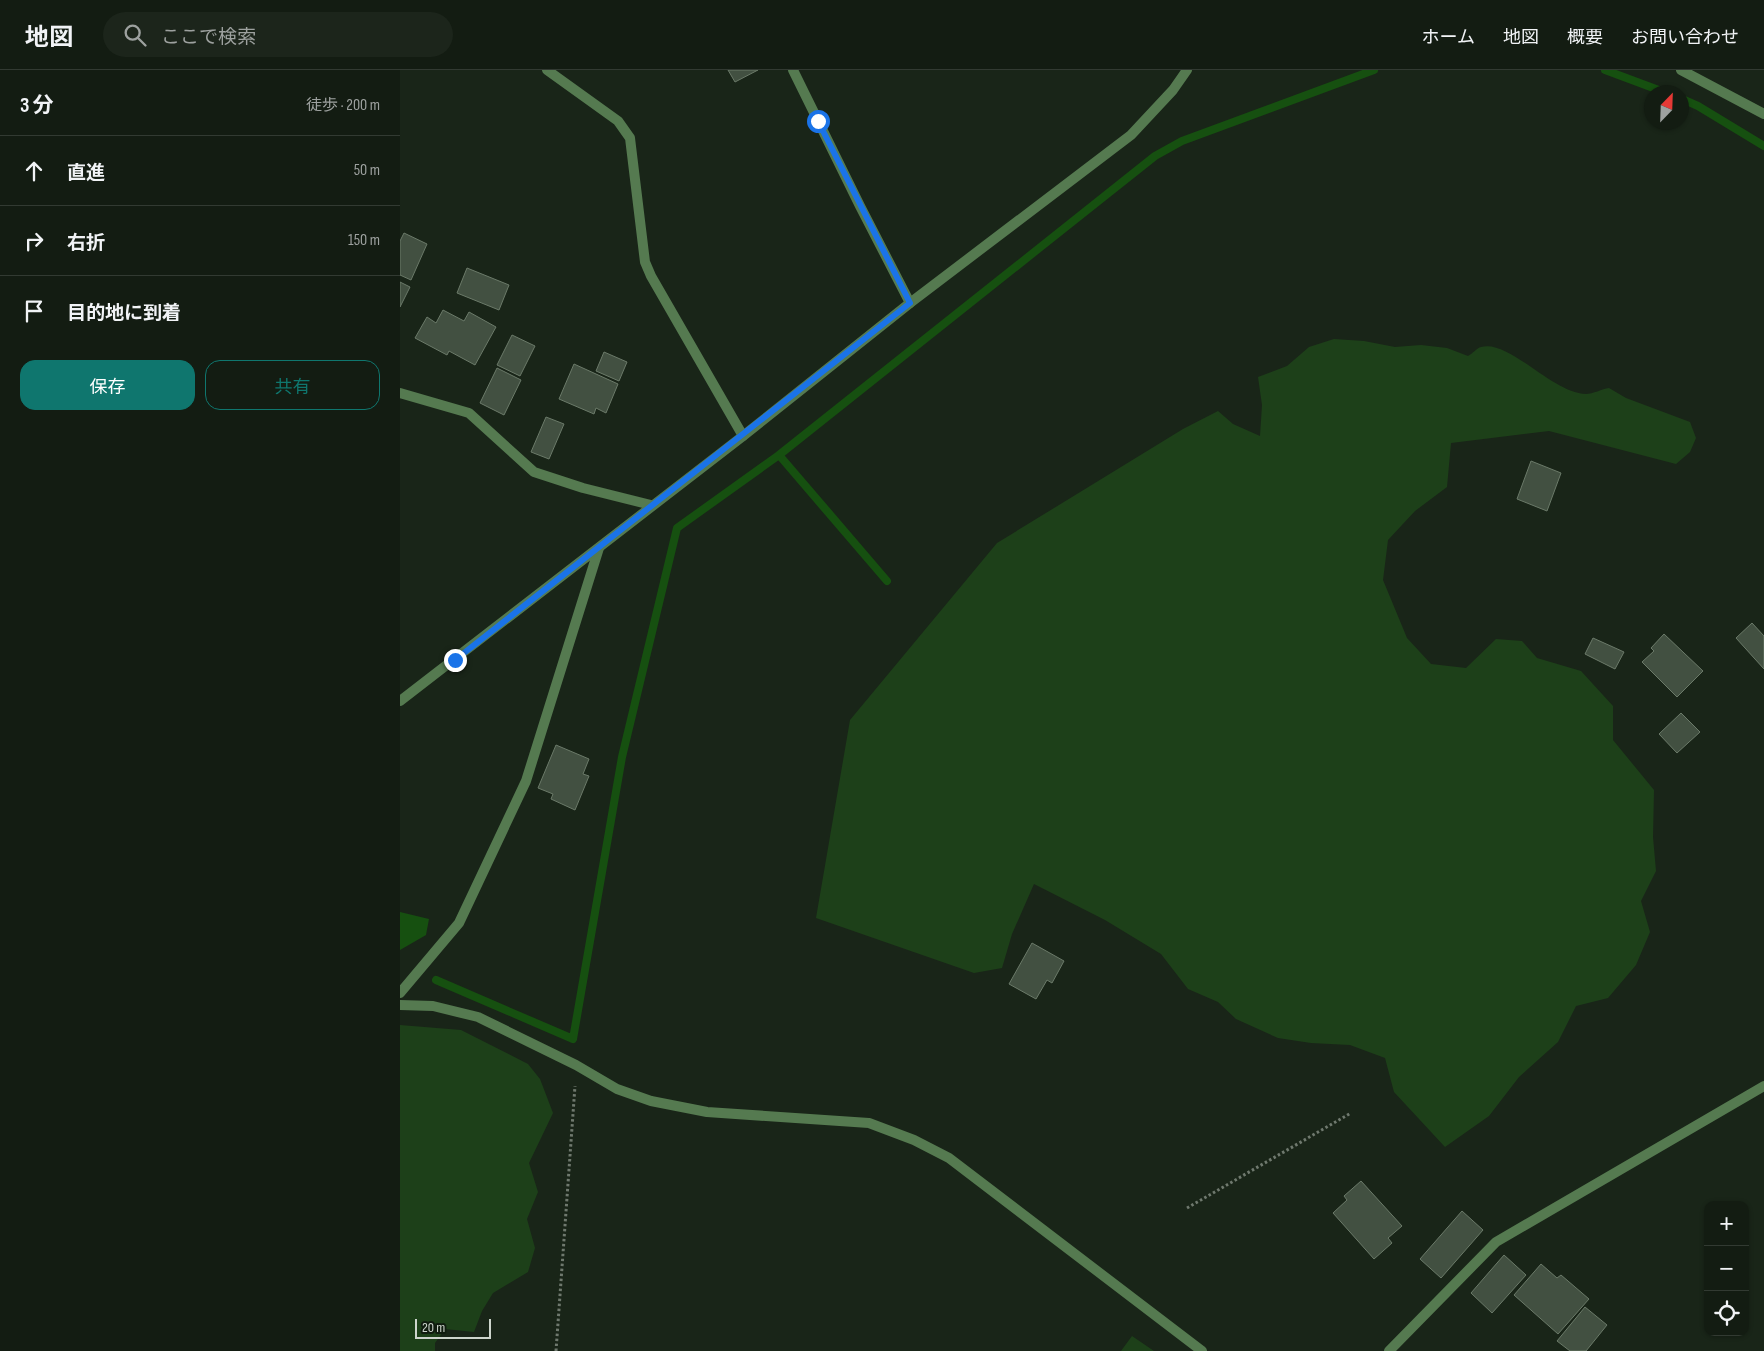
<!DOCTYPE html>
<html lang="ja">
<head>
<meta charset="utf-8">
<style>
	:root { --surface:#131c12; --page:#1c251b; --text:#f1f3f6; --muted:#9da19f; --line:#323a32; --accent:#0f766e }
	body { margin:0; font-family:"Sofia Sans Condensed","Noto Sans JP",sans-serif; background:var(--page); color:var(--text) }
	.controls { position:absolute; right:15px; bottom:15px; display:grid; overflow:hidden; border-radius:10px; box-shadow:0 1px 4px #0004 }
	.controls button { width:45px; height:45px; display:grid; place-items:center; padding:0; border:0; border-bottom:1px solid var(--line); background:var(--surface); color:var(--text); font:25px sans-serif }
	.compass { position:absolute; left:1244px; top:15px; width:45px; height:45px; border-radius:50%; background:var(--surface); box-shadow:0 1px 4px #0004; rotate:23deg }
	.scale { position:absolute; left:15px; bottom:12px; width:76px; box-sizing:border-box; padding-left:5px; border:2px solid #cdd5cc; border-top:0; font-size:14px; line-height:18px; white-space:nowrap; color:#cdd5cc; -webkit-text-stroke:4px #101c0f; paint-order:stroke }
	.stop { position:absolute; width:15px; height:15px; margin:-11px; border:4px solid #1a73e8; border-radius:50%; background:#fff }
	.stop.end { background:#1a73e8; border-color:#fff; box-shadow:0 1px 5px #0008 }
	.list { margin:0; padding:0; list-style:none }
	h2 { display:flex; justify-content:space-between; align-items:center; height:65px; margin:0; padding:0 20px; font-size:21px }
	h2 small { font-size:16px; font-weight:400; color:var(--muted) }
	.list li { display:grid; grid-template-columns:32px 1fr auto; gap:15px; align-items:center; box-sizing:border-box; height:70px; padding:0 20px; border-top:1px solid var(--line) }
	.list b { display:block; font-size:19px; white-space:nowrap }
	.list em { font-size:16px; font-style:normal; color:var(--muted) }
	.actions { display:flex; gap:10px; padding:15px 20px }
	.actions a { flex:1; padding:11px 0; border:1px solid var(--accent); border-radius:15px; text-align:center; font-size:18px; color:var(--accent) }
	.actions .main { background:var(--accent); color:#fff }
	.icon { flex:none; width:28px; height:28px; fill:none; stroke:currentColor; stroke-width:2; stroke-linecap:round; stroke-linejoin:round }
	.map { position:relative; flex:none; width:1364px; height:1281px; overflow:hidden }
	header { display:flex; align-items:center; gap:30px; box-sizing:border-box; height:70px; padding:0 25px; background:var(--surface); border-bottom:1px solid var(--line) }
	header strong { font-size:24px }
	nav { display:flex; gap:28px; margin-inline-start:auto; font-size:18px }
	.search { width:350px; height:45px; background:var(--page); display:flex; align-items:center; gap:12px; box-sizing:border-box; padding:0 18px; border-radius:28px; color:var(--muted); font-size:19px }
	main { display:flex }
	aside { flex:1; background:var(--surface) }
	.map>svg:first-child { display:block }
	.green { fill:#1d4019 }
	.water { fill:#165010 }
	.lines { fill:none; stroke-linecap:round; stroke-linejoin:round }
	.stream { stroke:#165010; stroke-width:8 }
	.building { fill:#425041; stroke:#6b7a69 }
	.path { stroke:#6f796e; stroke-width:3; stroke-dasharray:2.5 2.5; stroke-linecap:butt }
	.service { stroke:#557a50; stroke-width:10 }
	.minor { stroke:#557a50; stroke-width:10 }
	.tertiary { stroke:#557a50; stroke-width:10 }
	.route { stroke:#1a73e8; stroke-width:6 }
</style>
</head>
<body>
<header>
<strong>地図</strong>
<div class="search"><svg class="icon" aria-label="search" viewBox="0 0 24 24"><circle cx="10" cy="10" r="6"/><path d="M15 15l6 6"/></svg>ここで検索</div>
<nav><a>ホーム</a><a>地図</a><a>概要</a><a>お問い合わせ</a></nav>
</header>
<main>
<aside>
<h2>3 分<small>徒歩 · 200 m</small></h2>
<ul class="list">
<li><svg class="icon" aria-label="ahead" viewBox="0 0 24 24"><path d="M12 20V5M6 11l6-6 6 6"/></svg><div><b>直進</b></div><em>50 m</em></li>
<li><svg class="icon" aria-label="right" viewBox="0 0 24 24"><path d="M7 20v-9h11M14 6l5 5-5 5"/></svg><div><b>右折</b></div><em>150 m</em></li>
<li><svg class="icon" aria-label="arrive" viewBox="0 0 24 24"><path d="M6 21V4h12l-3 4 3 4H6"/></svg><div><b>目的地に到着</b></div></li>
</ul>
<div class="actions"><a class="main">保存</a><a>共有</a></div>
</aside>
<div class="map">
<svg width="1364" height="1281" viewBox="0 0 1364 1281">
	<rect width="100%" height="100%" fill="#192518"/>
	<path class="green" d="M934,269L964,271L995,277L1021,275L1047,278L1068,286C1072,284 1077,278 1081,277C1109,269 1152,323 1186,324C1193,324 1202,319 1209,318L1226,328L1290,352L1296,368L1290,382L1276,394L1149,361L1051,373L1047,417L1015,441L988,470L983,510L1007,568L1031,594L1066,598L1096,569L1122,571L1137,588L1181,601L1213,636V670L1254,720L1253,767L1256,801L1241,831L1250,862L1236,895L1208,928L1176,936L1158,972L1119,1007L1089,1046L1045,1077L994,1022L985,988L950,975L911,973L878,968L836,949L818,932L788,919L761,884L705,850L634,814L612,864L602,898L574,903L416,848L450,650L597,473L783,359L818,341L833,354L860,366L862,335L858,307L887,296L909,277Z
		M0,955L61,960L128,994L140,1009L153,1043L129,1093L138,1122L127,1149L135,1178L128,1202L93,1223L82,1241L74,1262L45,1259L35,1273V1281H0Z
		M732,1266L754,1281H721Z"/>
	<path class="water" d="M0,842L29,849L26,865L0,880Z"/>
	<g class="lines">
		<path class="stream" d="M1205,0L1264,22
			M1282,29L1298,36L1364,76
			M379,385L755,86L782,71L974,0
			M36,910L173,969L222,687L277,458L379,385L487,511"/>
	</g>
	<path class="building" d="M328,0H358L335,12Z
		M4,163L27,174L11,210L0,205V171Z
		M67,198L109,215L99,240L57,223Z
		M0,212L10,217L0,237Z
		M43,240L64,251L69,242L96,257L75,295L49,281L47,285L15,268L27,247L36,253Z
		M112,265L135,276L120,306L97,295Z
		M204,282L227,292L219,311L196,301Z
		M174,294L218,314L206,343L196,338L194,344L159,329Z
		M97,298L121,310L104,345L80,333Z
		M146,347L164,354L149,389L131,382Z
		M1131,391L1161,403L1147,441L1117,429Z
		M1352,553L1364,566V599L1336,568Z
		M1264,564L1303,601L1277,627L1242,592L1254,581L1251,578Z
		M1193,568L1224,582L1215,599L1185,584Z
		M1281,643L1300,662L1277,683L1259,664Z
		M156,675L189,689L183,704L189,706L175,740L151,729L153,724L138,718Z
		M632,873L664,891L652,913L647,910L636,929L609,914Z
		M961,1111L1002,1156L988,1168L992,1173L974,1189L933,1143L947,1130L944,1126Z
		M1062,1141L1083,1160L1041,1208L1020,1189Z
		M1104,1185L1126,1205L1092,1243L1071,1223Z
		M1141,1194L1157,1208L1161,1205L1189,1229L1158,1264L1114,1225Z
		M1185,1237L1207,1255L1186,1281H1170L1157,1271Z"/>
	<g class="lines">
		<path class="path" d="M787,1138L951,1043
			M156,1281L175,1016"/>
		<path class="service" d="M393,0L460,136L510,233
			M0,323L69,343L134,402L183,418L251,435"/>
		<path class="minor" d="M147,0L218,51L230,68L245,192L251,206L343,366
			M1281,0L1364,44
			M0,923L59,853L126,711L199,478
			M989,1281L1096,1172L1364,1016"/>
		<path class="tertiary" d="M0,631L343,366L510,233L731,65L773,20L787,0
			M0,935L33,936L78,947L176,995L217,1019L251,1031L307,1042L469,1053L514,1070L549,1088L802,1281"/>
	</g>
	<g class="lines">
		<path class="route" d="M55,590L510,233L418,51"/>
	</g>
</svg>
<div class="controls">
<button>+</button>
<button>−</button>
<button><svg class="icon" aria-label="locate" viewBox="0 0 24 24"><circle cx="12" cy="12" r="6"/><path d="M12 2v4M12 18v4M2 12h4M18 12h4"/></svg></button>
</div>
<svg class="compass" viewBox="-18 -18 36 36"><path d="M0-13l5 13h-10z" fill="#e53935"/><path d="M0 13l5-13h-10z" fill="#9da19f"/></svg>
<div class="scale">20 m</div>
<div class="stop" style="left:418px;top:51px"></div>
<div class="stop end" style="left:55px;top:590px"></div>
</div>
</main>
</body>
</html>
